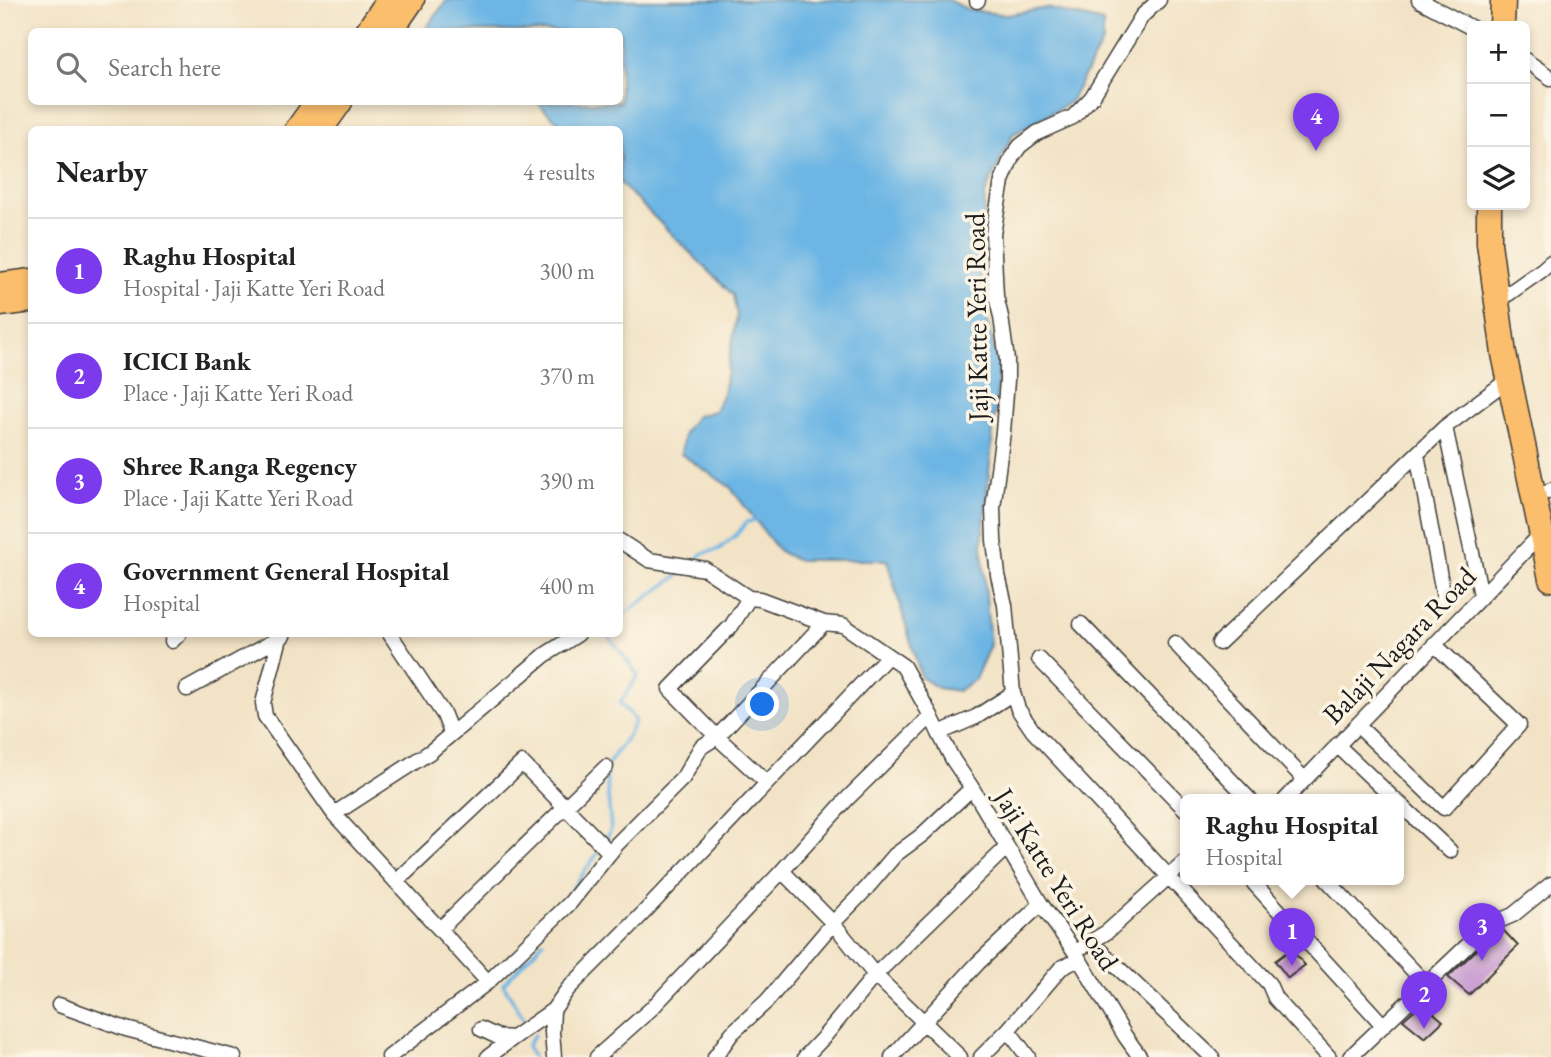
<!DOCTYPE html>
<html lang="en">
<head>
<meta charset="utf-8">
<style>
	:root { --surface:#fff; --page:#f2f2f2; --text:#222; --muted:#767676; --line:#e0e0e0; --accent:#7c3aed }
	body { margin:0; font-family:"EB Garamond",serif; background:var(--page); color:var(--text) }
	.controls { position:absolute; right:21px; top:21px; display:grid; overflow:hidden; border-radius:10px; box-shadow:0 4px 10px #0003 }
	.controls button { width:63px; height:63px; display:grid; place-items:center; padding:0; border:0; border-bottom:2px solid var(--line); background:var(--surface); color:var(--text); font:35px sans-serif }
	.you { position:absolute; left:763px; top:705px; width:24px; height:24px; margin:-18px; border:5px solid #fff; border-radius:50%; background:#1a73e8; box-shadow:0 0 0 10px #1a73e833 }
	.badge { display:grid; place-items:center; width:46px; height:46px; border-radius:50%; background:var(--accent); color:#fff; font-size:23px; font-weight:700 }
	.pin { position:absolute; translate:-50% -58px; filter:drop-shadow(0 2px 4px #0008) }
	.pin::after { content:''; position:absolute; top:37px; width:24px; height:21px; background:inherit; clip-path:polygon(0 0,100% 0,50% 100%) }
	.popup { position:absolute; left:1180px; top:794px; width:224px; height:91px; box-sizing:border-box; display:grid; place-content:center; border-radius:10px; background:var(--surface); filter:drop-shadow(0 2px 5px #0005); font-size:23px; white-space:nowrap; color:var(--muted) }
	.popup b { font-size:26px; color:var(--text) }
	.popup::after { content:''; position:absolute; left:50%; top:100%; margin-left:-14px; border:14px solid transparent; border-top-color:var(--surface) }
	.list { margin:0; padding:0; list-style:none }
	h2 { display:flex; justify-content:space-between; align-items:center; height:91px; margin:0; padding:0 28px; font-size:30px }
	h2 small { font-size:23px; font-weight:400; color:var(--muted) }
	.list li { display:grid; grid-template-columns:46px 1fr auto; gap:21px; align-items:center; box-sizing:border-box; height:105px; padding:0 28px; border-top:2px solid var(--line) }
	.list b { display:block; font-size:26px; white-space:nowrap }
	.list p { margin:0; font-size:23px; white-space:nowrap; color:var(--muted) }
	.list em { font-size:23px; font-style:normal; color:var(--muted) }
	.icon { flex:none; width:38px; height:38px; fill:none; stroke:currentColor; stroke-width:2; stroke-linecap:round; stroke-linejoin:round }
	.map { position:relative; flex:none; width:1551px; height:1057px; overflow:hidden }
	.search { position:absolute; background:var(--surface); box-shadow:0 4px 10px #0003; left:28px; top:28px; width:595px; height:77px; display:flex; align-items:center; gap:18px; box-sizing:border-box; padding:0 24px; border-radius:10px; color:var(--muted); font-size:26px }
	.panel { position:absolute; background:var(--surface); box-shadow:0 4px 10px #0003; left:28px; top:126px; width:595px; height:511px; border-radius:10px }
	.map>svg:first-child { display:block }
	.water { fill:#6cb5e4; stroke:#446880; stroke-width:2 }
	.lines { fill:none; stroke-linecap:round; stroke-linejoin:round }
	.stream { stroke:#6cb5e4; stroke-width:3.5 }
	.building { fill:#c698d0 }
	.minor-casing { stroke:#3c3a36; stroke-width:17 }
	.trunk-casing { stroke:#3c3a36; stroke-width:27 }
	.minor { stroke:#fff; stroke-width:14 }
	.trunk { stroke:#fabe6d; stroke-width:24 }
	.labels { text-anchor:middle; stroke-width:7; stroke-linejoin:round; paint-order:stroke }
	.street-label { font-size:28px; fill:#1c1c1c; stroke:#fcf5e5 }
</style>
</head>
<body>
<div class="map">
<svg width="1551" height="1057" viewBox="0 0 1551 1057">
	<rect width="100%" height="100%" fill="#fcf5e5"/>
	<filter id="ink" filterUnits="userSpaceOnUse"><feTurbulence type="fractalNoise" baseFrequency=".0143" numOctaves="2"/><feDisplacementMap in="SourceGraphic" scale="14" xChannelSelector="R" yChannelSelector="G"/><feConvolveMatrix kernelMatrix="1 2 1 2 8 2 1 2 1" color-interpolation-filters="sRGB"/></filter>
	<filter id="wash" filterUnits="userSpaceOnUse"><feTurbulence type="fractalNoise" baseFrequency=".00686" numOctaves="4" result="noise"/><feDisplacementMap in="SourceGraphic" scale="28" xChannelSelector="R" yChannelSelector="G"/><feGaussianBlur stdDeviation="1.57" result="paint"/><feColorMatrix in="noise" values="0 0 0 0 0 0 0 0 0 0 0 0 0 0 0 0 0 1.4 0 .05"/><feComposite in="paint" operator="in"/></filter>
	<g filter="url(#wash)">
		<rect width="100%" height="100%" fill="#f2e3c6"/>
		<path class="water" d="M447,0H948L969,10L1007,15L1047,8L1103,22V41L1070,102L1012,135L985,193L980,293L999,369L982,546L990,645L975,679L958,691L938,688L921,677L887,560H796L779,551L730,487L681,454L684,433L696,416L715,411L723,393L737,316L733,295L620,183V130L565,129L537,102H620V32L424,31Z"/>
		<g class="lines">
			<path class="stream" d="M698,558L701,554L719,549L735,536L747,522L759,519
				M620,617L686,570
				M607,634L638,675L620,703L635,720L629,734L608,764
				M605,842L611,829L606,774
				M569,893L597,854
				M524,1019L503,984L543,942
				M533,1057L527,1046L534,1035"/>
		</g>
		<g id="blocks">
			<path class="building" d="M1503,930L1518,946L1469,995L1448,977L1494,933Z
				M1291,949L1305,965L1288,978L1275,961Z
				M1422,1003L1443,1021L1425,1038L1403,1020Z"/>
		</g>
	</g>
	<g filter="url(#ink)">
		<use href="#blocks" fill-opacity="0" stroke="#3c3a36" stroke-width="2"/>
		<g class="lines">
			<defs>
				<path id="minor" d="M1419,0L1472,28
					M977,1L978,0
					M1525,60L1551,78
					M1508,294L1542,270L1551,262
					M1445,427L1481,595
					M1417,454L1444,598
					M1548,492L1551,490
					M620,541L649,560L705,569L749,598L760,599L824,623
					M749,598L732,625L670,689L717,737L767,783
					M1081,624L1250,800
					M390,634L444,715L451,733
					M280,638L263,703L265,716L334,814L488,982
					M172,641L179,634
					M1175,643L1304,779
					M1219,643L1445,427L1509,379
					M1039,659L1185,809
					M187,689L283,636
					M1013,693L1018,709L1033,731L1269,984L1275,998L1329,1057
					M1357,725L1444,808L1519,725L1434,644
					M1337,745L1395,800
					M1285,800L1544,531
					M1399,803L1450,851
					M334,814L430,752L545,655L578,634
					M782,871L833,923L875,975L960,1057
					M1251,880L1383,1025
					M1327,880L1426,984
					M396,882L522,763L610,853
					M440,929L606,767
					M1091,942L1212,1057
					M1084,946L1107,932L1185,862
					M59,1005L126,1029L234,1057
					M481,1029L498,1037L513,1038L553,1010
					M1008,1030L1028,1057
					M389,1057L488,982L570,903L617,844L683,778L701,747L717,737L824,623L843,625L903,666L931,716L939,733
					M488,1057L513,1038
					M554,1057L552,1032L553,1010L568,989L630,927L888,656
					M597,1057L652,1008L782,871L846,800L931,716
					M715,1057L732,1033L767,1001L833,923L866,889L895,855L922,835L972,788
					M805,1057L823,1038L875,975L1007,847
					M892,1057L978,963L1041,904
					M981,1057L1008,1030L1061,968L1079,959
					M1140,1057L1125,1036L1075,952L1041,904L972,788L953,760L939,733L976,717L1013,693L1005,605L998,575L994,540L993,508L1003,432L1007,380V360L1001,317L996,296L993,234L1002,181L1012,157L1020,146L1037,133L1073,117L1092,97L1142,16L1159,0
					M1350,1057L1489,925L1513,915L1551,884"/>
				<path id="trunk" d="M1502,26L1503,0
					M367,32L389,0
					M390,32L412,0
					M297,130L317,102
					M320,130L340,102
					M1489,205V243L1504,354L1551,579
					M0,285L32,281
					M0,304L32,300"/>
			</defs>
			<use href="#minor" class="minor-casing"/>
			<use href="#trunk" class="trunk-casing"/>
			<use href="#minor" class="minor"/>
			<use href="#trunk" class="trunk"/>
		</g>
	</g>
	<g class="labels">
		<g class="street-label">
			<text transform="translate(976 317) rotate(-91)" y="10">Jaji Katte Yeri Road</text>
			<text transform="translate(1399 645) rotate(-46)" y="10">Balaji Nagara Road</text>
			<text transform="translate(1057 879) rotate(58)" y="10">Jaji Katte Yeri Road</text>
		</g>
	</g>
</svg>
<div class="controls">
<button>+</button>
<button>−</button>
<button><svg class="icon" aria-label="layers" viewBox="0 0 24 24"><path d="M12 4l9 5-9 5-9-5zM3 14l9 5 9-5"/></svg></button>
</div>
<div class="you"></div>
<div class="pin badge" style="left:1292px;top:966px">1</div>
<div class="popup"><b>Raghu Hospital</b>Hospital</div>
<div class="pin badge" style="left:1424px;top:1029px">2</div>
<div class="pin badge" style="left:1482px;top:961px">3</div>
<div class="pin badge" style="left:1316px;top:151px">4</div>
<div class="search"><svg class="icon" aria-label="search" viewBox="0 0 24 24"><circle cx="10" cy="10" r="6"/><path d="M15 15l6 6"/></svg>Search here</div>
<section class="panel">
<h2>Nearby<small>4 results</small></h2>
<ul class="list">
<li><span class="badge">1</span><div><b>Raghu Hospital</b><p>Hospital · Jaji Katte Yeri Road</p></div><em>300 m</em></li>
<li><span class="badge">2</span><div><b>ICICI Bank</b><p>Place · Jaji Katte Yeri Road</p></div><em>370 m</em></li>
<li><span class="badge">3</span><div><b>Shree Ranga Regency</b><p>Place · Jaji Katte Yeri Road</p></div><em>390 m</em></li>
<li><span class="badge">4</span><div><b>Government General Hospital</b><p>Hospital</p></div><em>400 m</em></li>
</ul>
</section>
</div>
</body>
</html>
